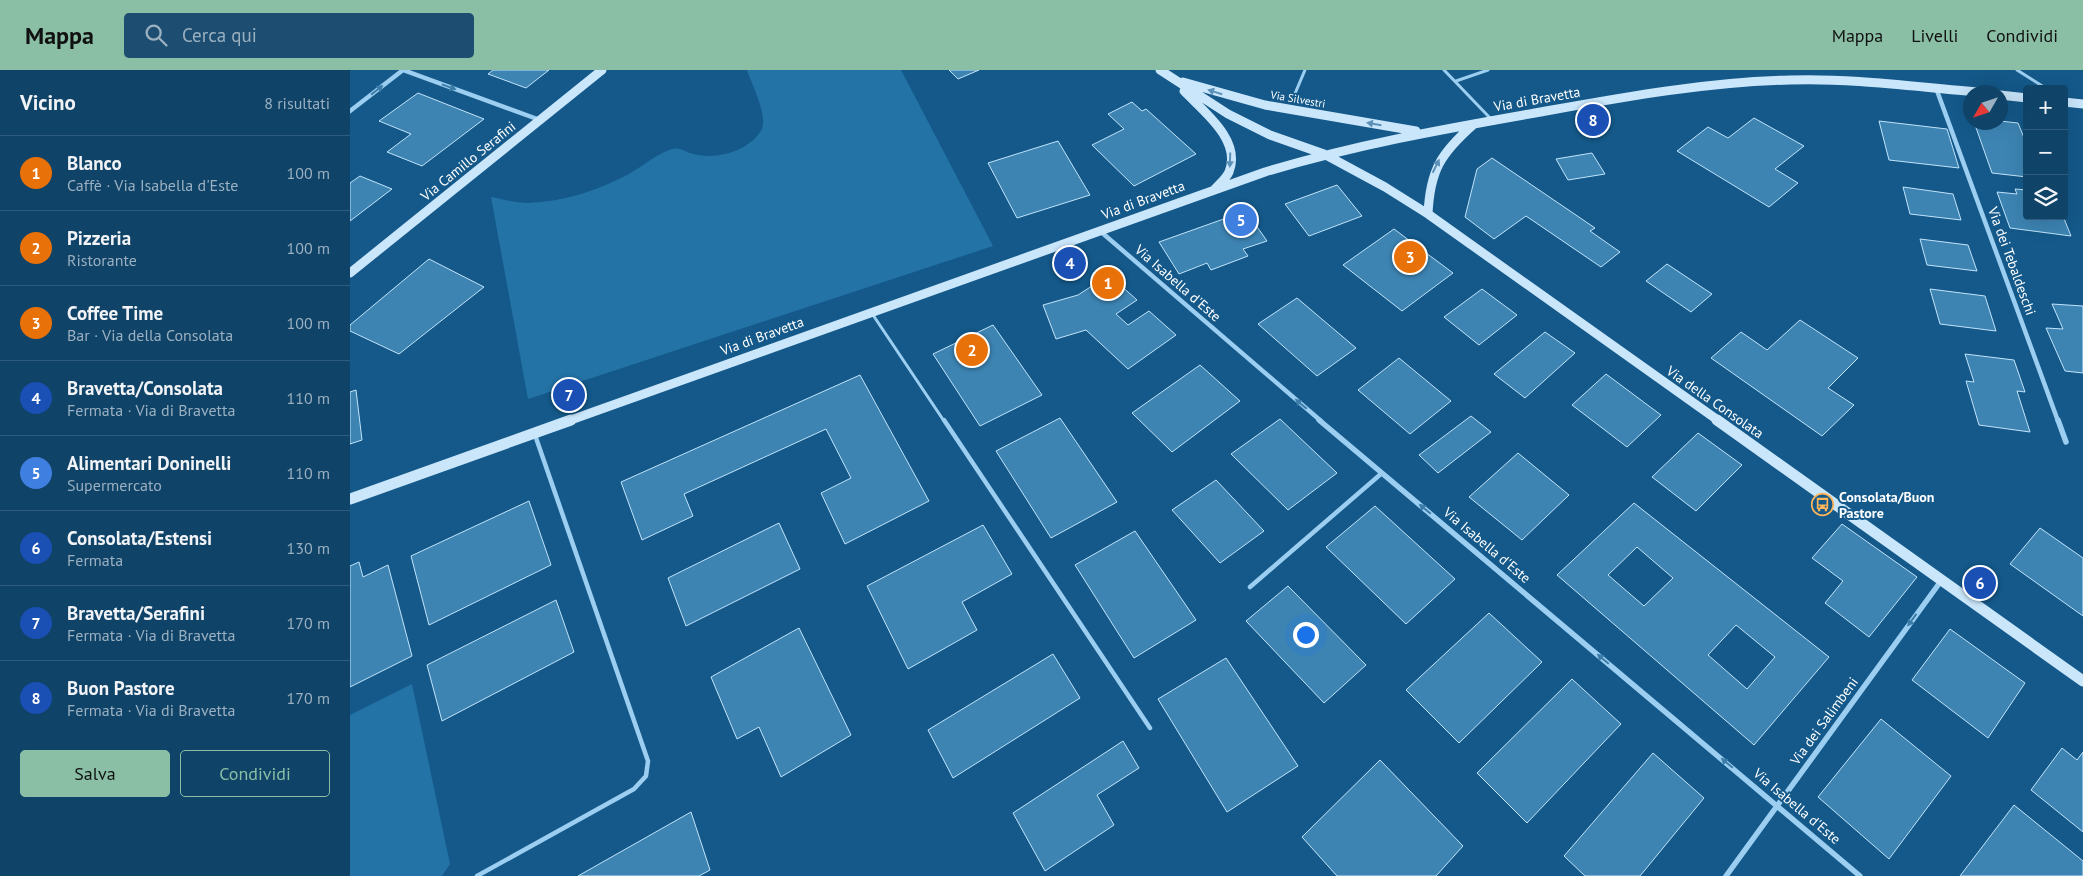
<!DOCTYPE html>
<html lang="it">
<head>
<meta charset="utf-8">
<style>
	:root { --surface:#0f4368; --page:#1d4e71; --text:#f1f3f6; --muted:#9bb0c0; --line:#2f5c7c; --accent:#8abfa5 }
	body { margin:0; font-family:"PT Sans",sans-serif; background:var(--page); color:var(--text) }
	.controls { position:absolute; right:15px; top:15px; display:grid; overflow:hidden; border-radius:5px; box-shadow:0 5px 20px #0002 }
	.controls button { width:45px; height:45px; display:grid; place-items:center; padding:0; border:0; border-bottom:1px solid var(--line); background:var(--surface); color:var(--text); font:25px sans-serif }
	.compass { position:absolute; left:1613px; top:15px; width:45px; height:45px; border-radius:50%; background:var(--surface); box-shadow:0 5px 20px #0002; rotate:231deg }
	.you { position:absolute; left:955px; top:564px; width:18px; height:18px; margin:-12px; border:4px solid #fff; border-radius:50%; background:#1a73e8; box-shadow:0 0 0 8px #1a73e833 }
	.badge { display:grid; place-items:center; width:32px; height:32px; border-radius:50%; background:var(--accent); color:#fff; font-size:16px; font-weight:700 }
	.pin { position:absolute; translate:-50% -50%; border:2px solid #fff; box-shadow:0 1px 5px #0006 }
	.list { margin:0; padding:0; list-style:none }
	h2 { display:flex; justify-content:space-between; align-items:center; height:65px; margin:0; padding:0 20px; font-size:21px }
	h2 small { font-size:16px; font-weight:400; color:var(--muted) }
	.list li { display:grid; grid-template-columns:32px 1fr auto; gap:15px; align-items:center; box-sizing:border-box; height:75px; padding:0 20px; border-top:1px solid var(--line) }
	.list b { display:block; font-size:19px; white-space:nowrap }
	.list p { margin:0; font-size:16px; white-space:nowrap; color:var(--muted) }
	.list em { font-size:16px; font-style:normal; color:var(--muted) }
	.actions { display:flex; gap:10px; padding:15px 20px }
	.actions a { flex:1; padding:11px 0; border:1px solid var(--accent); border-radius:5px; text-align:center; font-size:18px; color:var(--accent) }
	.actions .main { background:var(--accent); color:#111 }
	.icon { flex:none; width:28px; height:28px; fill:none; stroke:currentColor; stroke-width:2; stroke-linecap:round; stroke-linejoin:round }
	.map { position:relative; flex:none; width:1733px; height:806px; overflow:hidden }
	header { display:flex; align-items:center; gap:30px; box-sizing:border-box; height:70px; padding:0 25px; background:var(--accent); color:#111 }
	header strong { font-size:24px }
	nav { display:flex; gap:28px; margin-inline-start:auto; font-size:18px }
	.search { width:350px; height:45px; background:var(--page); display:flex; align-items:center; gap:12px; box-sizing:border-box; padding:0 18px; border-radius:5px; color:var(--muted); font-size:19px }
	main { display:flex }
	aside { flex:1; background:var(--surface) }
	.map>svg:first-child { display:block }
	.green { fill:#2373a7 }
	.building { fill:#3d84b3; stroke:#c1e4fb; fill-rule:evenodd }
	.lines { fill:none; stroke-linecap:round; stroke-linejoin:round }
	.lane-far1 { stroke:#9bcef0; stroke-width:3 }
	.lane { stroke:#9bcef0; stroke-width:4.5 }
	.street-far1 { stroke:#9bcef0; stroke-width:4.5 }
	.street { stroke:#9bcef0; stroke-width:5.5 }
	.secondary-far1 { stroke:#c9e6fb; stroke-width:9 }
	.secondary { stroke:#c9e6fb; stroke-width:11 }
	.oneway { fill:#3c7ca9 }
	.oneway2 { fill:#5c91b7 }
	.labels { text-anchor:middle; stroke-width:4; stroke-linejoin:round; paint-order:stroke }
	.far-street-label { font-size:11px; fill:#fff; stroke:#14598a }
	.street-label { font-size:14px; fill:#fff; stroke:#14598a }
	.poi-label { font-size:14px; font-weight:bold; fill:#fff; stroke:#14598a; text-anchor:start }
</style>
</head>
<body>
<header>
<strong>Mappa</strong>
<div class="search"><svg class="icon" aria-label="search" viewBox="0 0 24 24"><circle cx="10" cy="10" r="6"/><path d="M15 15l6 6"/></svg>Cerca qui</div>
<nav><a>Mappa</a><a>Livelli</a><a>Condividi</a></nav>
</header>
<main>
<aside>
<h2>Vicino<small>8 risultati</small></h2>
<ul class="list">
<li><span class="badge" style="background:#e8710a">1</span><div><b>Blanco</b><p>Caffè · Via Isabella d'Este</p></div><em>100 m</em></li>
<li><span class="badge" style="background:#e8710a">2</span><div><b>Pizzeria</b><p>Ristorante</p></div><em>100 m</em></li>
<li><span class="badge" style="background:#e8710a">3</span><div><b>Coffee Time</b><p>Bar · Via della Consolata</p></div><em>100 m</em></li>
<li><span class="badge" style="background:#1a4fb4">4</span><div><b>Bravetta/Consolata</b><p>Fermata · Via di Bravetta</p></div><em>110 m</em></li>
<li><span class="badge" style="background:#3f7fe0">5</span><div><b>Alimentari Doninelli</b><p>Supermercato</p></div><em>110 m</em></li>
<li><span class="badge" style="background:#1a4fb4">6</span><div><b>Consolata/Estensi</b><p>Fermata</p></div><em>130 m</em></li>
<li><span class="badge" style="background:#1a4fb4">7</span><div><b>Bravetta/Serafini</b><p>Fermata · Via di Bravetta</p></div><em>170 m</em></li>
<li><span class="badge" style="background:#1a4fb4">8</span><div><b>Buon Pastore</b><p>Fermata · Via di Bravetta</p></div><em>170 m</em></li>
</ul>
<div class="actions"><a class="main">Salva</a><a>Condividi</a></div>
</aside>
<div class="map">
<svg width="1733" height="806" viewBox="0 0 1733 806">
	<rect width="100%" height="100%" fill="#14598a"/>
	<path class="green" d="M397,0H551L643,176L178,329L141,127C152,129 166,133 178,133C214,132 248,120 279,104C293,96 306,84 322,79C330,77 335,82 343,84C366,90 397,82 411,61C419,47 402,15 397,0Z
		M62,614L100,794L92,806H0V645Z"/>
	<path class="building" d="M143,0H199L176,18L138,4Z
		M599,0H629L608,9Z
		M68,23L134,49L72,96L37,82L61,64L29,51Z
		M782,32L792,41L796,39L846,84L784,116L742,75L774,59L758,44Z
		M1404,48L1454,76L1425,99L1448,113L1419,137L1327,81L1358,57L1378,68Z
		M1529,51L1597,59L1609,98L1539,90Z
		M1650,51L1668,53L1677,75V107L1642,103L1624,52Z
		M708,71L740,125L667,148L638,93Z
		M1242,83L1255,104L1218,110L1206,89Z
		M1142,88L1245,158L1240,161L1270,182L1251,197L1176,146L1144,169L1115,147L1127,99Z
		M10,106L42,119L0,151V113Z
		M987,115L1012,146L959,166L935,134Z
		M1553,117L1603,124L1611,150L1560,144Z
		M1665,119L1677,120V146H1713L1721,166L1660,158L1647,122L1667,124Z
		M896,141L917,171L893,179L898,186L861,200L857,193L829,204L809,172Z
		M1044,159L1103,203L1052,241L993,195Z
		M1570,169L1618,175L1627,201L1577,195Z
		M79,189L134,217L49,284L0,261V255Z
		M1317,194L1362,224L1341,242L1296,211Z
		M759,205L787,230L766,244L778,255L799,241L826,265L778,299L736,260L706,269L693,235L728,225Z
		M1132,219L1167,245L1129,275L1094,247Z
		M1580,219L1635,226L1646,261L1590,254Z
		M947,228L1006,278L967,306L908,254Z
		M1702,234L1733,236V303L1715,301L1696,258L1713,259Z
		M1450,250L1508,288L1478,318L1504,335L1472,366L1361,288L1391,262L1417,280Z
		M643,255L692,325L630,356L583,284Z
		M1195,262L1225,283L1175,328L1144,304Z
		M1615,284L1664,290L1675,322L1667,321L1680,362L1629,355L1616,311L1624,312Z
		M1049,288L1101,331L1060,364L1008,320Z
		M850,295L890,331L822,382L782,343Z
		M1256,304L1311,345L1277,377L1222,335Z
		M510,305L579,431L495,474L471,423L501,408L476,359L334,424L343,446L292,470L271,412Z
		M6,320L12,370L0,374V322Z
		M1121,346L1141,362L1088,403L1069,385Z
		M710,348L767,432L701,468L646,381Z
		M930,349L987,403L938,440L881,384Z
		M1348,363L1392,395L1346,441L1302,407Z
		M1168,383L1219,425L1172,470L1119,427Z
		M866,410L914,461L870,493L822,440Z
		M179,431L201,495L79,555L61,486Z
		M1284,433L1479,587L1404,675L1207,505ZM1287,477L1323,508L1294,536L1258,505ZM1386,555L1425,587L1397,619L1358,585Z
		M1025,436L1105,509L1056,554L976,477Z
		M429,453L450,499L336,556L318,508Z
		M1492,454L1567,507L1519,567L1475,533L1493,511L1462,488Z
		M633,455L662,504L612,532L627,560L558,599L517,516Z
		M1690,458L1733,488V546L1660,494Z
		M785,461L846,550L784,588L725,495Z
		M9,492L13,507L38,495L62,586L0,617V496Z
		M938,516L1016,595L974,633L896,551Z
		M206,530L224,582L92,651L77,595Z
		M1139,543L1192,592L1109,673L1056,620Z
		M449,558L501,665L431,707L409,657L387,669L361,607Z
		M1600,559L1675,613L1638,668L1562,610Z
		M703,584L730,628L603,708L578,660Z
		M876,588L948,696L877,742L808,629Z
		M1222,609L1271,654L1177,753L1127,703Z
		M1531,649L1601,706L1539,789L1468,727Z
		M773,671L789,698L747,725L764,755L695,801L663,743Z
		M1712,678L1727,690L1733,682V762L1681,720Z
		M1303,683L1354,728L1290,806H1235L1214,786Z
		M1030,690L1113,776L1086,806H987L952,767Z
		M1664,735L1733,791V806H1610Z
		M341,742L360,800L349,806H228Z"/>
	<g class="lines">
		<path class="lane-far1" d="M1094,0L1141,49
			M1667,0L1697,19
			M1106,11L1138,0
			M944,26L955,0
			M521,242L594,351"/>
		<path class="lane" d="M594,350L800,658
			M900,517L1032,403
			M127,806L284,719L296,706L298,691L185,365"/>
		<path class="street-far1" d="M53,0L190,50
			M1586,18L1708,351
			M0,41L53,0
			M750,161L971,351"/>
		<path class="street" d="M969,350L1510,806
			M1708,350L1716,372
			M1376,806L1591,511"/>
		<path class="secondary-far1" d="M810,0L878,44L920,65L974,84L1035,117L1078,144L1369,351
			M833,12L915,35L1066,61
			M834,21C853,41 892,70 879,102C876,109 869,114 864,120
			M1650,25L1677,28
			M1714,32L1733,34
			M1078,144C1080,100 1091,83 1124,54
			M0,203L252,0
			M218,351L915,102C1004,75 1094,59 1185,43C1269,28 1354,12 1440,10C1503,8 1566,17 1629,22"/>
		<path class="secondary" d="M1367,350L1733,611
			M0,429L221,350"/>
	</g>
	<defs><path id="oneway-solid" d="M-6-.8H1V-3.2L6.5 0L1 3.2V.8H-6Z" transform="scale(1.25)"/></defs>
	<g class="oneway">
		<use href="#oneway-solid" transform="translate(99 17) rotate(20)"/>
		<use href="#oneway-solid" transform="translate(27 20) rotate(-38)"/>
		<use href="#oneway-solid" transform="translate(951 334) rotate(-140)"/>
		<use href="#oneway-solid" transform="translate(1075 439) rotate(-140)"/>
		<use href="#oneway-solid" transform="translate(1562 550) rotate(126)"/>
		<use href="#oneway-solid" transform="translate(1253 589) rotate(-140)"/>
		<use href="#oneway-solid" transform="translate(1377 693) rotate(-140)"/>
	</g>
	<g class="oneway2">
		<use href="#oneway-solid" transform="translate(865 22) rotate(-163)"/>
		<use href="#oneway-solid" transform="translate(1024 54) rotate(-170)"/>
		<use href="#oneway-solid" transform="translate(880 90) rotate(92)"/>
		<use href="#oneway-solid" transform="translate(1086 96) rotate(-64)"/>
	</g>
	<defs>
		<symbol id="bus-ring" viewBox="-11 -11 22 22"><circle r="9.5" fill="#14598a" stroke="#ffb65a" stroke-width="1.5"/><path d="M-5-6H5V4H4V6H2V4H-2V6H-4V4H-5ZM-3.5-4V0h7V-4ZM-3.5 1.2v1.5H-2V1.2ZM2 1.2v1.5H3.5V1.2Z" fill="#ffb65a"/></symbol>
	</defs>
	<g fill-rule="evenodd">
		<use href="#bus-ring" x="1460" y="422" width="25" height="25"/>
	</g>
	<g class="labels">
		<g class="far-street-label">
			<text transform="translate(948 29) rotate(10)" y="4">Via Silvestri</text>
		</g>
		<g class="street-label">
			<text transform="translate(1187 29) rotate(-10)" y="5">Via di Bravetta</text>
			<text transform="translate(118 91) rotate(-39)" y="5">Via Camillo Serafini</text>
			<text transform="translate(793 130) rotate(-20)" y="5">Via di Bravetta</text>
			<text transform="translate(1662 191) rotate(70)" y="5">Via dei Tebaldeschi</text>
			<text transform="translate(828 213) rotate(41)" y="5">Via Isabella d'Este</text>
			<text transform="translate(412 266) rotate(-20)" y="5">Via di Bravetta</text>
			<text transform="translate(1365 332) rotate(35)" y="5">Via della Consolata</text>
			<text transform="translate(1137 475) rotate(40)" y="5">Via Isabella d'Este</text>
			<text transform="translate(1474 651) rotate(-54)" y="5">Via dei Salimbeni</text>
			<text transform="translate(1447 736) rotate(40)" y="5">Via Isabella d'Este</text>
		</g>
		<g class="poi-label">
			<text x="1489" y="432">Consolata/Buon<tspan x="1489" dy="16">Pastore</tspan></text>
		</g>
	</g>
</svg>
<div class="controls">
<button>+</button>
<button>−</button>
<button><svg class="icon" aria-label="layers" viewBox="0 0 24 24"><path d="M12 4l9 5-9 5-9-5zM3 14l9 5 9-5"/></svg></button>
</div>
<svg class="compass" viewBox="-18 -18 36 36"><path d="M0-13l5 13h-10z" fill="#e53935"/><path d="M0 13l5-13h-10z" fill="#9bb0c0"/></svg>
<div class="you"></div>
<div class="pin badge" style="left:758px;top:213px;background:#e8710a">1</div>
<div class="pin badge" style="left:622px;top:280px;background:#e8710a">2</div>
<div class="pin badge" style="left:1060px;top:187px;background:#e8710a">3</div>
<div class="pin badge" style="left:720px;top:193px;background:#1a4fb4">4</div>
<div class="pin badge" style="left:891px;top:150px;background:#3f7fe0">5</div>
<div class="pin badge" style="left:1630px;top:513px;background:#1a4fb4">6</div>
<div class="pin badge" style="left:219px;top:325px;background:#1a4fb4">7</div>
<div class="pin badge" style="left:1243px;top:50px;background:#1a4fb4">8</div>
</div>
</main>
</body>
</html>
